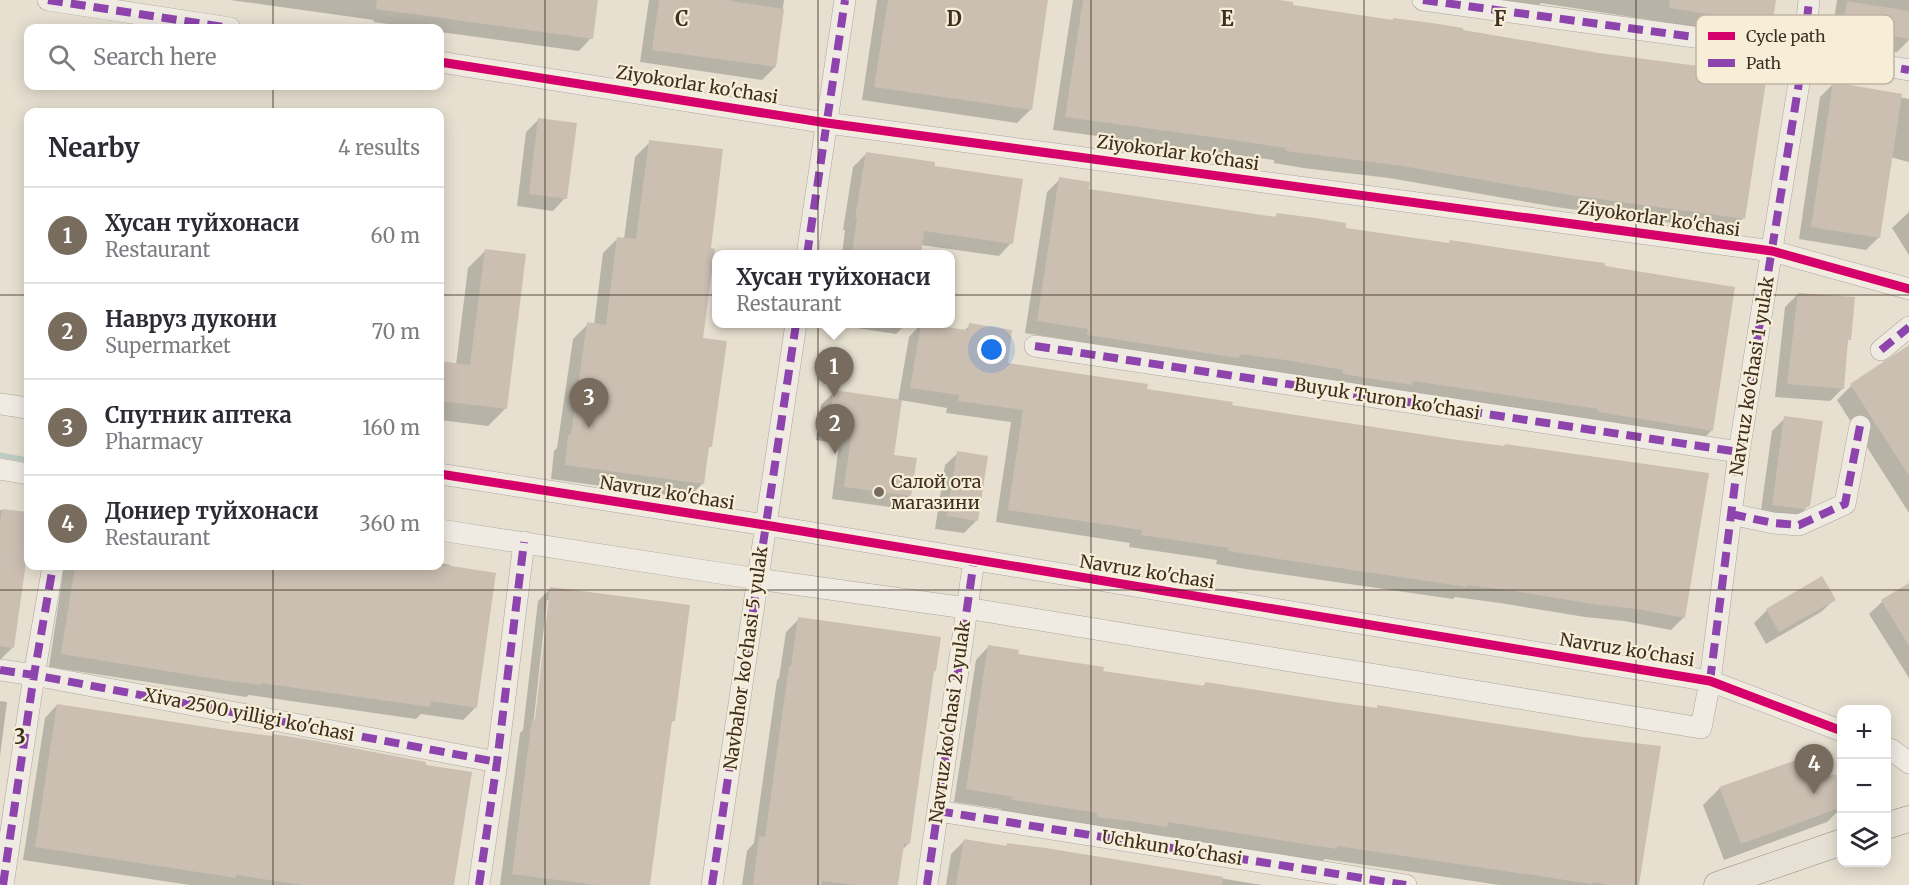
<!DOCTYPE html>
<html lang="en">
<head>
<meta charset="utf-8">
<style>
	:root { --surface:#fff; --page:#f2f2f3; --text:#2b2b33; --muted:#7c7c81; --line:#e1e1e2; --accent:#786c5e }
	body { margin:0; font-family:Merriweather,serif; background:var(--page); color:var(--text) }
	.controls { position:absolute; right:18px; bottom:18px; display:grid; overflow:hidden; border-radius:12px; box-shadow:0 3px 15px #0003 }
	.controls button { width:54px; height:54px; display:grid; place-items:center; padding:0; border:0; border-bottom:2px solid var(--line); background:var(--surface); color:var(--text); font:30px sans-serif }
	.you { position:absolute; left:992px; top:350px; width:21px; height:21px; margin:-15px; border:4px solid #fff; border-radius:50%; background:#1a73e8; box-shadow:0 0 0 9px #1a73e833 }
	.badge { display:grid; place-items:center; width:39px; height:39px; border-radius:50%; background:var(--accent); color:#fff; font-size:20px; font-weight:700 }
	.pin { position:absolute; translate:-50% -50px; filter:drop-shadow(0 2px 3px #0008) }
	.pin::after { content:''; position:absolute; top:32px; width:21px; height:18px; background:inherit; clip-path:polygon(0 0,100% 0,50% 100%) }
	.popup { position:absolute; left:712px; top:250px; width:243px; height:78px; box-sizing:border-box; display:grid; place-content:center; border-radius:12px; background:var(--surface); filter:drop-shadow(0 2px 4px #0005); font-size:20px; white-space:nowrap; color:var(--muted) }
	.popup b { font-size:22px; color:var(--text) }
	.popup::after { content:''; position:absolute; left:50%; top:100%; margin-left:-12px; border:12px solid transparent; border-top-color:var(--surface) }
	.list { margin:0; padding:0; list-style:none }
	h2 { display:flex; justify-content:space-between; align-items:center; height:78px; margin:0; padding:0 24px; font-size:26px }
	h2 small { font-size:20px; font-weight:400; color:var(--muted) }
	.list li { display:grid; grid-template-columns:39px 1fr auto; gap:18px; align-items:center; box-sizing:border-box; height:96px; padding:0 24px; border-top:2px solid var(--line) }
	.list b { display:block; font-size:22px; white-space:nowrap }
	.list p { margin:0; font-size:20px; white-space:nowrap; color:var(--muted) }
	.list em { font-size:20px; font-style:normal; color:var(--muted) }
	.icon { flex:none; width:33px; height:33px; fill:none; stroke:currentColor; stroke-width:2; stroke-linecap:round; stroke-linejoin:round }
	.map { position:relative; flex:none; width:1909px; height:885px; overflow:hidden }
	.search { position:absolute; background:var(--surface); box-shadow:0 3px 15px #0003; left:24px; top:24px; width:420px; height:66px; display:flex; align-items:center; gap:15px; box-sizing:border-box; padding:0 21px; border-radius:12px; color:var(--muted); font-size:22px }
	.panel { position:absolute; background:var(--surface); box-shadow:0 3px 15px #0003; left:24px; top:108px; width:420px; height:462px; border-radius:12px }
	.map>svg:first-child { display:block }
	.shadow { fill:#0003; fill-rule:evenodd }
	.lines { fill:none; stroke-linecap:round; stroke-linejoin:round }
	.stream { stroke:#bcccc2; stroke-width:5 }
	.building { fill:#cbbfb2 }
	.minor-casing { stroke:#ada599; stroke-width:22 }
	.major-casing { stroke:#928b80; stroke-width:27 }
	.minor { stroke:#efebe3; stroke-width:21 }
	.major { stroke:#e6e1d4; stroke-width:26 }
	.quiet { stroke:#8e44ad; stroke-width:8; stroke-dasharray:15 8; stroke-linecap:butt }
	.cycleway-casing { stroke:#f7eed8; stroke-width:13 }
	.cycleway { stroke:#d6006c; stroke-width:9 }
	.grid { fill:none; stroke:#3d2e20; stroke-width:1.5; stroke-opacity:0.55 }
	.poi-dot { fill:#786c5e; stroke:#f7eed8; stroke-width:2 }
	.labels { text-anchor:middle; stroke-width:4.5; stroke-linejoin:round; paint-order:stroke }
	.street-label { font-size:18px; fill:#3d2e20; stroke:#f7eed8 }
	.poi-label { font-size:18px; fill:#3d2e20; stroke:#f7eed8; text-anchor:start }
	.key { fill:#f7eed8; stroke:#bfb4a1; stroke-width:1.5 }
	.key-label { font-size:16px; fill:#3d2e20 }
	.grid-label { font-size:20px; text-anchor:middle; font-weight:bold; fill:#3d2e20; stroke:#f7eed8; stroke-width:4.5; stroke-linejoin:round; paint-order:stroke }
</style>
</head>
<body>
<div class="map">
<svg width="1909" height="885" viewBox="0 0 1909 885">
	<rect width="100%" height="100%" fill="#e7e0d1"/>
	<path class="shadow" d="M230,0H597L591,38L579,51L440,32V28H417L374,22V20Z
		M649,0H784L775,67L762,80L640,62Z
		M877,0H1047L1030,110L1017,123L862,100Z
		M1073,0H1269L1291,6L1599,54L1743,218L1730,231L1556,207L1389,178L1303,168L1274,163V160L1053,130Z
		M1501,0H1774L1770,27L1758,39L1729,32L1541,3L1539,5Z
		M1837,0H1909V40L1897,52L1831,41Z
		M1833,84L1909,99V162L1890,157L1879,237L1866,250L1799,239L1820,97Z
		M539,119L565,198L553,211L517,206L526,132Z
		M650,142L709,250L702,340L710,446L707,450L703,483L688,498L551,479L554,451L557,448L573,339L588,324L594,325L603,253L618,238L624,239L635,157Z
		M866,154L1011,243L999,256L921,245L919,255H842L845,230H843L853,167Z
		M1060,179L1087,190L1274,218L1277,214L1344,229L1447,245L1450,242L1712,430L1699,443L1075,348L1076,341L1025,333L1047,192Z
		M1909,212V255L1892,228Z
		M485,251L505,409L488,426L440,420V363L456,365L468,268Z
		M1798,294L1849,339L1847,342L1842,389L1830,401L1775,397L1785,307Z
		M830,324H906L896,334Z
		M921,324L964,331L970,325L1006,364L1231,406L1684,617L1671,630L1624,621L1585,617L1500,603L1455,597L1453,599L1246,569L1216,564L1217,560L1129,547L1130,543L996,522L1011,422L946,413L947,408L900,400L892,456L910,495L897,508L832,499L839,444L816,440L821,405L834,392L898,401L909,337Z
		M1909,347V513L1837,400L1851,386Z
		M1785,418L1809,505L1796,518L1760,517L1772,431Z
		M958,453L976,521L964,533L935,529L945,465Z
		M0,510L28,514V536L13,647L0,660Z
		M440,563L450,565L476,707L463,720L421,714L416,719L249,695L246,697L49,667L64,566H440Z
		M1909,585V678L1869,614L1882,602Z
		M551,588L674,720L670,724L649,885H500L520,733L523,730L538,601ZM547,600H550L536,727H533Z
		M1834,600L1821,612L1766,644L1754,623L1767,610Z
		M799,619L935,671L932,673L908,844L901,851L896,885H742L747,851L754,843L777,680L779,678L786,632Z
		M988,647L1017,655L1102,672L1202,687L1206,683L1376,709L1378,707L1638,885H1500L1325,859L1322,861L1285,856L1000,812L1001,809L954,802L976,660Z
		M0,701L7,702L0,756Z
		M57,705L271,738L453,885H190L23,860L45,718Z
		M1720,788L1842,796V807L1827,822L1724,860L1703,805Z
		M964,841L1005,847L1008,844L1046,850L1262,885H946L951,854Z"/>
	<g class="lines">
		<path class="stream" d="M0,455L28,460"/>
	</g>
	<path class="building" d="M377,0H598L593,39L376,9Z
		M659,0H730V1L784,9L776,67L652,50Z
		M888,0H1048L1032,110L874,87Z
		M1083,0H1279L1293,2V5L1393,20V18L1432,23L1463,28V30L1599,53L1767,75L1745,219L1570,195L1402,166L1286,151V148L1233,140L1065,117Z
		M1670,0H1776L1772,27L1741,22V19L1669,8Z
		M1847,1L1909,11V39L1843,28Z
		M1833,82L1902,94L1880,238L1811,227Z
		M538,118L577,123L567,199L529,194Z
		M649,140L723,149L711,248L715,249L703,338L727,341L712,447H709L704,484L565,465L568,435H571L587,322L606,325L617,237L636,239Z
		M866,152L935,162V166L1023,179L1013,244L924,231L921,255H852L857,218H855Z
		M1059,177L1090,182L1089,189L1276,217L1277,213L1315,218L1346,223V228L1449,243L1450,240L1574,259L1605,263V266L1735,287L1713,431L1598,412V409L1545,401L1413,381L1412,385L1343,374V370L1286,360L1240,354L1239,358L1087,335L1088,329L1037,321Z
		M485,249L526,254L507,409L440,401V361L470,365Z
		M1798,293L1855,297L1851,340H1848L1844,389L1787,384Z
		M969,323L1012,330L1008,363L1148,384L1147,389L1233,402L1232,405L1458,440L1504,446L1505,444L1709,473L1685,618L1637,609L1599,605L1514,591L1467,585V587L1259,556L1228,551L1229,548L1141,535L1142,530L1008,510L1023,410L958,401L959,395L910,388L921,324L968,330Z
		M1909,345V476L1850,384Z
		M834,390L902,400L894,455L917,458L911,496L844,487L852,431L828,428Z
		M1784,416L1823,421L1810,506L1803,509L1772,505Z
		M957,451L988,456L978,521L947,516Z
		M2,509L28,512V548L14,648L0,646V522Z
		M75,566H452L496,573L477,708L431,701L430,707L261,683V685L222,680L61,654Z
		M1822,576L1836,600L1779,632L1766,609Z
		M1909,583V646L1881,600Z
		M550,587L690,605L675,721H672L650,885H596L512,874L532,719H535Z
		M798,617L941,637L936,671H934L910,844H904L898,885H855L822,881V885H753L759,836L765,837L789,666H791Z
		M988,645L1019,650L1018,654L1104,667L1103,671L1158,679L1205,686V682L1328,701L1377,708V705L1583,737L1661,746L1639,885H1610L1593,882L1592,884L1337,846V849L1298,843L1168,822L1167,827L1129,821L1097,817L1098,813L1012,800L1013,797L966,789Z
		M57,704L226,730L272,736L273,734L311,740L426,762V765L472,772L454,885H303L236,875V878L197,872L35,847Z
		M1805,757L1824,765L1827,776L1836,774L1842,791V807L1741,844L1719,787Z
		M964,839L1007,846V843L1046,848L1223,877L1222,885H956Z"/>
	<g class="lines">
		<defs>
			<path id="minor" d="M48,0L230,28
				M1423,0L1804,52L1909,70
				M440,62L827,123L1772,251L1909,289
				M807,255L845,0
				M1035,346L1739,452
				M1881,350L1909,327
				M0,404L28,408
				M0,469L28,474
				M440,474L765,525L1710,681L1842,731
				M1731,514L1773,523L1799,525L1845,504L1860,426
				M440,530L758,579L966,608L1701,728L1710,681L1739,452L1804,52L1809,0
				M0,670L34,675L497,762
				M1886,748L1892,750L1909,763
				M938,811L1406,885
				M3,885L34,675L53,566
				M479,885L497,762L524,542
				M712,885L796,324
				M927,885L974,560"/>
			<path id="major" d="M1886,826L1909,819
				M1717,885L1842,842"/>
		</defs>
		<use href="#minor" class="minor-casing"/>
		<use href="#major" class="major-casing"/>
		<use href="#minor" class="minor"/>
		<use href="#major" class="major"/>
		<path class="quiet" d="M48,0L230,28
			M1423,0L1804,52L1909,70
			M807,255L845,0
			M1035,346L1739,452
			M1881,350L1909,327
			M1731,514L1773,523L1799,525L1845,504L1860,426
			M0,670L34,675L497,762
			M1710,681L1739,452L1804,52L1809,0
			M938,811L1406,885
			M3,885L34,675L53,566
			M479,885L497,762L524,542
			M712,885L796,324
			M927,885L974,560"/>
		<defs>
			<path id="cycleway" d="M440,62L827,123L1772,251L1909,289
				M440,474L765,525L1710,681L1842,731"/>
		</defs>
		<use href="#cycleway" class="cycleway-casing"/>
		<use href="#cycleway" class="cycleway"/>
	</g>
	<path class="grid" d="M273,0V28M545,0V885M818,0V885M1091,0V885M1364,0V885M1636,0V885M273,86V112M0,295H28M440,295H1909M273,566V885M0,590H1909"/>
	<circle class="poi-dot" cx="879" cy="492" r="6"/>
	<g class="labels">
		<g class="street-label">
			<text transform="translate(697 85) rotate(9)" y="6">Ziyokorlar ko'chasi</text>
			<text transform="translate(1178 153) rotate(8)" y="6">Ziyokorlar ko'chasi</text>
			<text transform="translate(1659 219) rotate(8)" y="6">Ziyokorlar ko'chasi</text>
			<text transform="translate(1752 376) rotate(-81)" y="6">Navruz ko'chasi 1 yulak</text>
			<text transform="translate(1387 399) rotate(9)" y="6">Buyuk Turon ko'chasi</text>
			<text transform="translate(667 493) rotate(9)" y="6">Navruz ko'chasi</text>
			<text transform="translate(1147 572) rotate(9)" y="6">Navruz ko'chasi</text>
			<text transform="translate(1627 650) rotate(9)" y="6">Navruz ko'chasi</text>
			<text transform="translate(746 658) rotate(-82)" y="6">Navbahor ko'chasi 5 yulak</text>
			<text transform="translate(249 715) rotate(11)" y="6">Xiva 2500 yilligi ko'chasi</text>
			<text transform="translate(950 722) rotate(-82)" y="6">Navruz ko'chasi 2 yulak</text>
			<text transform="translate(1172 848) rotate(9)" y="6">Uchkun ko'chasi</text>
		</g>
		<g class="poi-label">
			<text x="891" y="488">Салой ота<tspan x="891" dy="21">магазини</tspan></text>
		</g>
	</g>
	<rect x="1696" y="15" width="198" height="69" rx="9" class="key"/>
	<rect x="1708" y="32" width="27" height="8" fill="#d6006c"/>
	<rect x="1708" y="59" width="27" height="8" fill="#8e44ad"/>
	<g class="key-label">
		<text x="1746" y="42">Cycle path</text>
		<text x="1746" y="69">Path</text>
	</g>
	<g class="grid-label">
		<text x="682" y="26">C</text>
		<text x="954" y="26">D</text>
		<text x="1227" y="26">E</text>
		<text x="1500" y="26">F</text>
		<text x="20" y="744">3</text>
	</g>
</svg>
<div class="controls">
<button>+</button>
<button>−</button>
<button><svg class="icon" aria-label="layers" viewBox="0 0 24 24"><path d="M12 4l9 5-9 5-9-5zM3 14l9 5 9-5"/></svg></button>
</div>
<div class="you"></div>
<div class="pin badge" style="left:834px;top:397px">1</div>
<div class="popup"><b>Хусан туйхонаси</b>Restaurant</div>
<div class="pin badge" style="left:835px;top:454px">2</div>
<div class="pin badge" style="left:589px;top:428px">3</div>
<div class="pin badge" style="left:1814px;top:794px">4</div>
<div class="search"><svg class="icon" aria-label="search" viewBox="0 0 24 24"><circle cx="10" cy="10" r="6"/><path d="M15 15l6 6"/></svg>Search here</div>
<section class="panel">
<h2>Nearby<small>4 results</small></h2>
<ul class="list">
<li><span class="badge">1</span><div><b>Хусан туйхонаси</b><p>Restaurant</p></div><em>60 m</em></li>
<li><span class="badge">2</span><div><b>Навруз дукони</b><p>Supermarket</p></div><em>70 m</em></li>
<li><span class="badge">3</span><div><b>Спутник аптека</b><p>Pharmacy</p></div><em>160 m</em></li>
<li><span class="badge">4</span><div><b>Дониер туйхонаси</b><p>Restaurant</p></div><em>360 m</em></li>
</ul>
</section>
</div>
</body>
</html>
